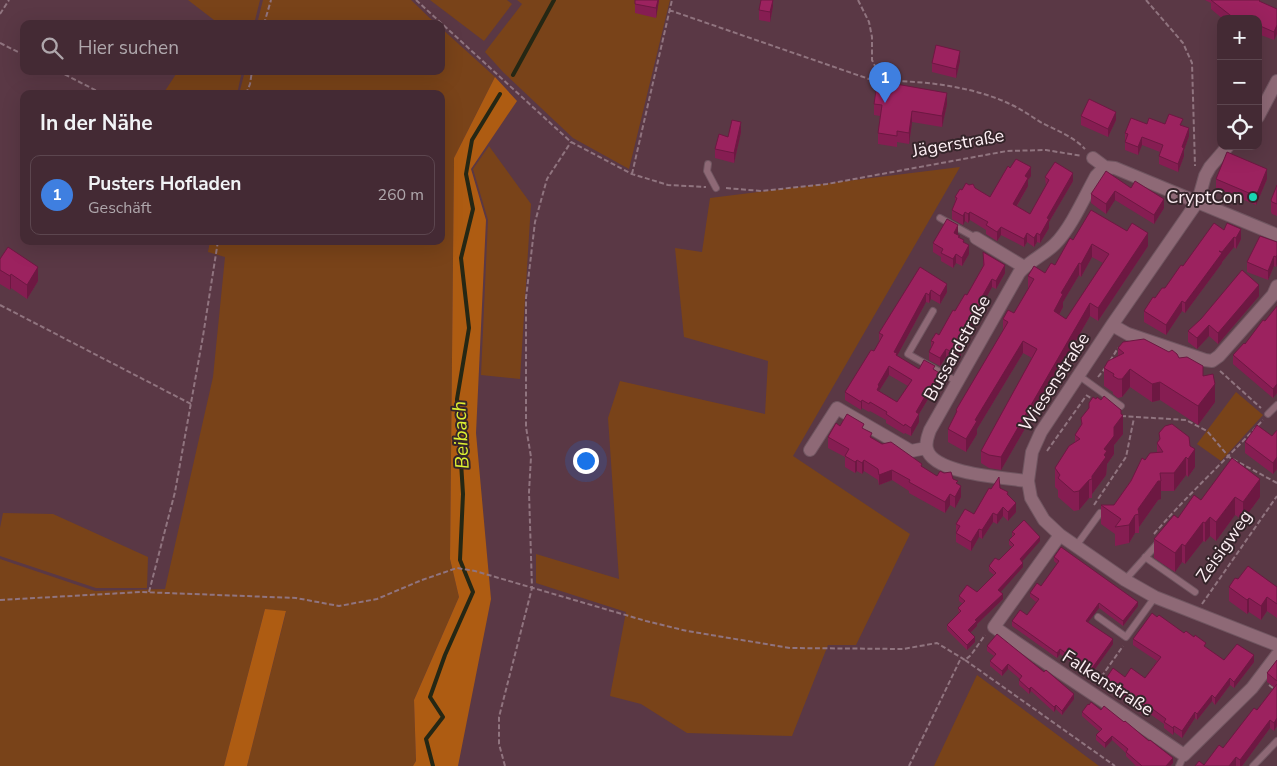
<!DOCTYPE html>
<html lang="de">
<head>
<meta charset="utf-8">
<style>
	:root { --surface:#442a34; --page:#4b323c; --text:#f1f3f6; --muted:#afa7ac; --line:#5c464f; --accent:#90b9f0 }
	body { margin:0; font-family:"Nunito Sans",sans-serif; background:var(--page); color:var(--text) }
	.controls { position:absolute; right:15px; top:15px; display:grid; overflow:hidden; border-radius:10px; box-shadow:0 5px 20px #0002 }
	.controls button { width:45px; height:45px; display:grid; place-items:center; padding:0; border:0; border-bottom:1px solid var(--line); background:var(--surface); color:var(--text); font:25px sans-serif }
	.you { position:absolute; left:585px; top:460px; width:18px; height:18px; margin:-12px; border:4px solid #fff; border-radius:50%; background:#1a73e8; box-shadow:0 0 0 8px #1a73e833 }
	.badge { display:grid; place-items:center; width:32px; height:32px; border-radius:50%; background:var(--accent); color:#fff; font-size:16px; font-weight:700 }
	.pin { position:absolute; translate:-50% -41px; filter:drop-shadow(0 1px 2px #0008) }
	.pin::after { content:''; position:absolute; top:26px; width:18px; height:15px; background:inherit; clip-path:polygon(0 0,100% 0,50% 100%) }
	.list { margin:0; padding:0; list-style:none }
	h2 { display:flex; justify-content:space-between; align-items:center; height:65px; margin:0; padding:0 20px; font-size:21px }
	h2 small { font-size:16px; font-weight:400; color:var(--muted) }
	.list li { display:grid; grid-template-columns:32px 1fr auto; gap:15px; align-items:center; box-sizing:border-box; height:80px; margin:0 10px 10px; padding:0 10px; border:1px solid var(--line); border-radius:10px }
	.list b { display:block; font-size:19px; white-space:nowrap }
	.list p { margin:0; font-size:16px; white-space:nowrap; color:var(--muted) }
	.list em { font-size:16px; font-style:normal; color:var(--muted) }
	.icon { flex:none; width:28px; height:28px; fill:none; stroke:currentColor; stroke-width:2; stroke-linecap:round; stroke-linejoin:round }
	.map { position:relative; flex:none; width:1277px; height:766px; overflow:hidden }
	.search { position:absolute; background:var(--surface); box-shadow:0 5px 20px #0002; left:20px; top:20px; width:425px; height:55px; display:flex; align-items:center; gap:12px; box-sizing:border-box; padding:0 18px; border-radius:10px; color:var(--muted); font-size:19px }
	.panel { position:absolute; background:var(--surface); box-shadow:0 5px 20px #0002; left:20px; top:90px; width:425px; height:155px; border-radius:10px }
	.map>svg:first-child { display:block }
	.green { fill:#794319 }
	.forest { fill:#ae5c12 }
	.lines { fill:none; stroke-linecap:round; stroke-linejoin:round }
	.stream { stroke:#252714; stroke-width:4 }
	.lane-casing { stroke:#705560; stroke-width:8 }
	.street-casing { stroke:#705560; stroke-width:14 }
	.path { stroke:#90747f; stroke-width:2; stroke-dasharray:5 2.5; stroke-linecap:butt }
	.lane { stroke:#8e6976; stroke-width:6 }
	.street { stroke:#8e6976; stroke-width:12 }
	.wall { fill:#861d52; fill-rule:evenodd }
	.shaded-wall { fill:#6d1842 }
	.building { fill:#9c225f; stroke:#6d1842; fill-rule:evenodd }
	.poi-dot { fill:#18d5b2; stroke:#35252a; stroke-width:2 }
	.labels { text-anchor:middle; stroke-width:4; stroke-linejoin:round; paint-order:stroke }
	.street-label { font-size:18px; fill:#fef0f5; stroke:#35252a }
	.poi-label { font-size:18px; fill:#fef0f5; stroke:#35252a; text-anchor:end }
	.water-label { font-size:19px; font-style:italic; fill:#def031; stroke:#35252a }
</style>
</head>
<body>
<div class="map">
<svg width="1277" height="766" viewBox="0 0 1277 766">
	<rect width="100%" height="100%" fill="#5a3845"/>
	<path class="green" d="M188,0H260L254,24H211L214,20Z
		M263,0H411L436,24H257Z
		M430,0H507L512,4L484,41Z
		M517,0H670L629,169L573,138L503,72L485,52L522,4Z
		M441,28L495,77L454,158L450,559L459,597L414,700L416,761L413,766H247L286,612L265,609L224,766H0V559L95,591L165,589L213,377L225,257L208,252L210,241H441V94H239L245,71H441Z
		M178,71H242L237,94H163Z
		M489,146L531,204L520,379L481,375L488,220L473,169Z
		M960,167L793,456L910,534L856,645H828L792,736L687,733L641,704L610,696L626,612L536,583V554L619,579L608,418L620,381L765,414L768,361L684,337L675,248L702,252L710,198Z
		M1236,392L1263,415L1221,461L1197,444Z
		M3,513L53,514L148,557L147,588H96L0,556V528Z
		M977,675L1099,766H934Z"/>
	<path class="forest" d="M495,77L517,101L471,169L486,220L476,433L491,599L458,766H413L416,761L414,700L459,597L450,559L454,158Z
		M265,609L286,611L247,766H224Z"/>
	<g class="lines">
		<path class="stream" d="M513,75L554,0
			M433,766L426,739L443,717L430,697L445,655L473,592L460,560L463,494L457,399L469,328L461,258L473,209L466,174L472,140L500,94"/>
		<defs>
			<path id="lane" d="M708,164L707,171L716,188
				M940,218L976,238
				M933,311L908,354L958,382
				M1078,375L1121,406
				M1268,414L1277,405
				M1076,546L1100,513
				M1145,557L1195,592
				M1125,580L1159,542
				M1098,617L1126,637L1155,597
				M1179,766L1184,755
				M1253,766L1277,741"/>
			<path id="street" d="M1258,117L1277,81
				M1228,146L1210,167L1205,176L1198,201L1112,325L1041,432L1032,452L1028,481L1031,498L1044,520L1060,535L1125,580L1155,597L1277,645
				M1093,158L1105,167L1115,168L1277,235
				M976,238L1024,267
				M1112,325L1128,334L1205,360L1212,361L1219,356L1273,295L1277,286
				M810,450L837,408L911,451L926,448
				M1028,481C1006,478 933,474 927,449C925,442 928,436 930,430L1019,273C1029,261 1044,255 1055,244C1071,228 1085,196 1096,176L1105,167
				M1060,535L994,627C1057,671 1121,712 1184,755L1252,688L1277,655"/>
		</defs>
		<use href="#lane" class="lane-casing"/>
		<use href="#street" class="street-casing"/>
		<path class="path" d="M416,0L571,142L632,174L668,185L706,187
			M858,0L869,22L872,37V60L880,76L888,79
			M1146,0L1183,43L1192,63L1195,166
			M669,10L869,79H879
			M0,14L9,0
			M264,24L271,0
			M0,43L24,55
			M58,71L103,94
			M895,81C934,82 977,88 1012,105C1023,110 1032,117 1042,123C1056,130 1074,137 1085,149
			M246,94L250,84L252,71
			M632,174L672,0
			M726,188L761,191L827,184L1007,151L1046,150L1082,156
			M0,305L191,404
			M1110,361L1118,348
			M1220,371L1261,408
			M1098,377L1106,367
			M1086,395L1094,400
			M1121,416L1186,420L1207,431L1229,457L1277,483
			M1047,451L1086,396
			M1094,505L1126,457L1134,418
			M1154,534C1188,494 1227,459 1263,420
			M149,592L175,492L203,336L218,241
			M0,600L141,592L296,598L339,606L377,599L422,580L457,568L475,571L646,621L687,631L790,648L903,649L937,643L965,660L971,655L985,635
			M1202,604L1277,496
			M965,660L1115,766
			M1097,683L1123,646
			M1269,685L1277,691
			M505,766L499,744V717L532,588L529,492L531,457L526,427V298L535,222L547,179L571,142
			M909,766L961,658"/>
		<use href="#lane" class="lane"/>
		<use href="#street" class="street"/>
	</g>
	<path class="wall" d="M635,0H659L656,18L635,13Z
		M773,0V6L770,22L759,20V10Z
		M1205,0H1260V2L1277,9V34L1274,40L1258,34V19H1223L1211,9V3Z
		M960,61L956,78L932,72V63Z
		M897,84L947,104L942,127L912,122L909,144L897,142V147L878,144V133L880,116L874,115V104Z
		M1081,116L1116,120L1108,137L1081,125Z
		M1147,124H1165L1183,125L1189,136L1184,150V156L1178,172L1159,164V156L1160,152L1142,145L1138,155L1125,150V133Z
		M741,132L734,163L715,158V149L728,137Z
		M1031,176L1028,180V186L1017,206L1030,214L1046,186L1045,177L1073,181L1049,222V228L1040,243L1037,242L1034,247L1027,242L1024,247L1001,235L997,241L986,234V230L970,220L968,223L965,221L963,225L952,219V210L955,203V197L962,190L975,188L990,197Z
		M1216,179H1267L1256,205L1216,188Z
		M1277,185V216L1272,214L1271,212V200Z
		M1131,188L1164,208L1154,224L1115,200L1106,214L1091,203V194Z
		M1224,230L1241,239L1236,249L1234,247L1222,262V263L1185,313L1182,311L1166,335L1144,322V311L1155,298L1165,288L1183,266Z
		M958,234V235L960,238L964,242L969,254L962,266L956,263L953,268L941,261V257L933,252V243Z
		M1073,240L1148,246L1098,321L1090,316L1001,470L989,468L981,463V451L1032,358L1023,353L977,429V434L966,452L948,442V429L956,414V410L1003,331V319L1014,313L1029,289L1028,288V276L1045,273L1055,265ZM1092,257L1103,263L1066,319L1059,315L1063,307V302L1079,275L1081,277Z
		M1277,242V264L1276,267L1274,266L1268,280L1247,272V262Z
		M983,252L1005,273L996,289L992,287L982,305V312L960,346L961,355L956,363L946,357L940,366L929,360V352L931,347V341L939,335L967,295L983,266Z
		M0,259L38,281L27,299L11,288L10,290L0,284Z
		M920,267L947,292L940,304L931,299L929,303L926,302L897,356L919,369L935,370L941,382L933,395L931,394L919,414V422L911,436L905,433L904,434L886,423V420L870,411L869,412L862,408L861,410L845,400V392L874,351L879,342V333ZM889,375L908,386L897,402L879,391Z
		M1259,296L1218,344L1209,336L1197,349L1188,342V331Z
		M1277,306V393L1273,398L1233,364V355L1245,344L1265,321Z
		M1118,348L1179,358L1203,376L1215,402L1198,425L1160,400L1152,402L1130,387L1122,397L1118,398L1113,394V392L1104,386V368L1118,356Z
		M1081,418L1123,434L1114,445V454L1107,464L1106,475L1092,494V498H1089L1079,510L1074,511L1058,497V490L1055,487V468L1075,442V435L1081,425Z
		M840,426L864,429L872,438L937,476L953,479L958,484L961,497L955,508L950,505L945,513L909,493V491L892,480L879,485L878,480L864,471L862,474L857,471L855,473L845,467V457L828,448V437Z
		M1165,426L1195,467L1188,477L1186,475L1174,491H1161V499L1158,500L1139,527V533H1135L1129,543L1115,546V534L1101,524V505H1114L1145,460L1157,452V443L1159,440V433Z
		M1277,430V469L1273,474L1245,453V442L1272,436Z
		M1232,458L1260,497L1243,520L1235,515L1216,541L1210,536L1205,542L1203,541L1185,564L1182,562L1175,572L1154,558V539L1178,518L1201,500Z
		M1000,488L1008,494L1016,512L1008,521L1003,516L997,524L993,522L982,539L979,537L971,551L956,542V524L974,514L991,489Z
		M1012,532L1040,541L1022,561L1023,567L1000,592L1003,599L977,624V626L970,633L975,642L967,650L947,630V625L959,613L958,608L963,604L959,601V596L977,592L994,575L989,571V566L999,560L1012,547L1009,545V540L1012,537Z
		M1054,557L1138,606L1123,626L1099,608L1088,622L1113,644L1090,676L1060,654L1057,658L1012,626V621L1027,615L1036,602L1030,597V593L1041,586L1057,564L1054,561Z
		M1238,579L1277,587V618L1267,611L1261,620L1249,612L1247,614L1229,601V587Z
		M1157,617L1184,633L1224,660L1254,662L1234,688L1230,685L1215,705L1212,701L1197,720L1195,718L1182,738L1174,732L1173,735L1164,728V724L1146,711L1143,715L1105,686V680L1125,677L1145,678L1157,661L1133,645V639Z
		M987,646L1074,699L1062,715L1056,709L1054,712L1031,691L1029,694L1019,685V680L1020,679L1008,669L1002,676L990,666V661L994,656L987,651Z
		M1277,660V726L1274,731L1270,728L1242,766L1204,765L1223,748L1257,710L1274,687L1267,682V673Z
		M1101,710L1173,763L1170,766H1136L1126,756V753L1112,740L1105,748L1096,740V735L1100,732L1082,716V712Z"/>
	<path class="shaded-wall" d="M658,0H659L656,18V8Z
		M773,0V6L770,22V12Z
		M1277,25V34L1274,40V32Z
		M960,51V61L956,78V69Z
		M947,93V104L942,127V116Z
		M912,111V122L909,144V133Z
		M1116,112V120L1108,137V129Z
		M741,122V132L734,163V153Z
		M1189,128V136L1184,150V156L1178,172V164L1182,147Z
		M1142,137V145L1138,155V147Z
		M1031,167V176L1028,180V186L1013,212V204L1025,176Z
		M1267,169V179L1256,205V196Z
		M1073,173V181L1049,222V228L1040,243V235L1047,218Z
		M1115,191V200L1106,214V204Z
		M1164,199V208L1154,224V215Z
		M965,212V221L963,225V216Z
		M970,212V220L968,223V214Z
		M958,225V234L954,241V233Z
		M1001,227V235L997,241V232Z
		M1241,229V239L1236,249V238Z
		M1027,233V242L1024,247V239Z
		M1037,233V242L1034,247V238Z
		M1148,233V246L1098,321V308Z
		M1234,237V247L1222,262V252Z
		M1092,244V257L1081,277V264Z
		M969,245V254L962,266V258Z
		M1222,253V263L1185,313V303Z
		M956,254V263L953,268V259Z
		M1277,255V264L1276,267V257Z
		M1274,256V266L1268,280V271Z
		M1079,263V275L1063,302V307L1054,324V311L1061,293Z
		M1005,265V273L996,289V281Z
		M38,267V281L27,299V285Z
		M11,274V288L10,290V276Z
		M992,279V287L982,305V312L956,353V344Z
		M947,284V292L940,304V296Z
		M1259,285V296L1218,344V333Z
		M931,290V299L929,303V295Z
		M926,293V302L897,356L894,352Z
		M1182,301V311L1166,335V325Z
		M1090,303V316L1001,470V457Z
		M1209,325V336L1197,349V338Z
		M1023,341V353L977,429V434L966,452V439L975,420Z
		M961,347V355L956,363V354Z
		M946,349V357L940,366V358Z
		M889,366V375L879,391L877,390L878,385Z
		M1130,369V387L1122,397V379Z
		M941,374V382L933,395V387Z
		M1160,382V400L1152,402V384Z
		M1215,384V402L1198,425V406Z
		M1277,384V393L1273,398V389Z
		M931,386V394L919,414V422L911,436V428L916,412Z
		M862,400V408L861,410V402Z
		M1123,415V434L1114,445V454L1107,464L1106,475L1092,494V476L1114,427Z
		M1195,449V467L1188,477V459Z
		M1186,457V475L1174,491V473Z
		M1277,457V469L1273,474V463Z
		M857,460V471L855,473V462Z
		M864,460V471L862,474V463Z
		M892,470V480L879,485V475Z
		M1260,479V497L1243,520V502Z
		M1089,480V498L1079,510V491Z
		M1158,481H1161V499L1158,500L1139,527L1138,509Z
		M961,486V497L955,508V497Z
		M950,494V505L945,513V502Z
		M1235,497V515L1216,541V522Z
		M1016,503V512L1008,521V512Z
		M1003,507V516L997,524V515Z
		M993,513V522L982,539V530Z
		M1135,515V533L1129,543V525Z
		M1210,517V536L1205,542V523Z
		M1203,522V541L1185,564V546Z
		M979,529V537L971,551V542Z
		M1040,537V541L1020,564V559Z
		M1182,544V562L1175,572V553Z
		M1023,563V567L998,595V590Z
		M1003,594V599L977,624V626L968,635V630L975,620Z
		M1267,597V611L1261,620V606Z
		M1249,598V612L1247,614V600Z
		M1138,602V606L1123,626V621Z
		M1099,603V608L1086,625V621Z
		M975,637V642L967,650V645Z
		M1113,639V644L1090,676V671Z
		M1060,649V654L1057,658V653Z
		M1254,655V662L1234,688V682Z
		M1008,664V669L1002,676V671Z
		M1230,678V685L1215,705V698Z
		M1031,687V691L1029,694V689Z
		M1074,694V699L1062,715V711Z
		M1212,695V701L1197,720V714Z
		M1146,704V711L1143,715V708Z
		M1056,705V709L1054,712V707Z
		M1195,712V718L1182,738V731Z
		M1277,718V726L1274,731V723Z
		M1270,720V728L1242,766H1240V760Z
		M1174,726V732L1173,735V728Z
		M1112,736V740L1105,748V743Z
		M1236,757V766H1229Z
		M1173,758V763L1170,766H1166Z"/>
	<path class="building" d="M635,0H658L656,8L635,4Z
		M761,0H773L770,12L759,10Z
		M1211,0H1260L1259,1L1277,9V25L1274,32L1258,25V19H1236L1230,15Z
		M936,45L960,51L956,69L932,63Z
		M878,77L897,80L896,84L947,93L942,116L912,111L909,133L897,131V136L878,133L882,105L874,104Z
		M1089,99L1116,112L1108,129L1081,116Z
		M1169,114L1183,119L1180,125L1189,128L1182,147L1184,148L1178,164L1159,156L1163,145L1142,137L1138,147L1125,142L1128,134L1125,133L1131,118L1147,124L1149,118L1165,124Z
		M732,120L741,122L734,153L715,149L719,134L728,137Z
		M1227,152L1267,169L1256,196L1216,179Z
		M1016,159L1031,167L1025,176L1028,178L1013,204L1030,214L1049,180L1045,177L1055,162L1073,173L1047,218L1049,219L1040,235L1037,233L1034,238L1027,233L1024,239L1001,227L997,232L986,225L988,222L970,212L968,214L965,212L963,216L952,210L957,198L955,197L960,189L962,190L966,183L969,185L973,184L975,188L990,197L1008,166L1010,168Z
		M1106,171L1131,188L1135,181L1164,199L1154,215L1115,191L1106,204L1091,194Z
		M1277,185V204L1272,202L1271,200Z
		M1091,210L1127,231L1132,223L1148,233L1098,308L1090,303L1001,457L989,455L981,451L1037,349L1023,341L975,420L977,421L966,439L948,429L957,411L956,410L1008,322L1003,319L1008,310L1014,313L1034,279L1028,276L1034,266L1045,273L1051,263L1055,265L1070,238L1073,240ZM1092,244L1109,254L1066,319L1054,311L1063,294L1061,293L1079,263L1081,264Z
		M947,219L958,225L954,233L960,236L958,237L964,240L963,242L969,245L962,258L956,254L953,259L941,253L943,249L933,243Z
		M1214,223L1224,230L1227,223L1241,229L1236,238L1234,237L1222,252L1219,251L1222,253L1185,303L1182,301L1166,325L1144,311L1153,297L1155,298L1162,288H1165L1181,265L1183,266Z
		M1260,236L1277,242V255L1276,257L1274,256L1268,271L1247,262Z
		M8,247L38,267L27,285L11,274L10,276L0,270V259Z
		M983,252L1005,265L996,281L992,279L979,302L982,303L956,344L961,347L956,354L946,349L940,358L929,352L934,342L931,341L936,333L939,335L953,310L955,311L965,294L967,295L984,265Z
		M920,267L947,284L940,296L931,290L929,295L926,293L894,352L897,353L896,355L919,369L924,360L935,366L933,369L941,374L933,387L931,386L916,412L919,414L911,428L905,424L904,426L886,414L887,412L870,402L869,404L862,400L861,402L845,392L871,350L874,351L883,335L879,333ZM889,366L912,380L897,402L877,390L879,386L878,385Z
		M1242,270L1259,285L1218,333L1209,325L1197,338L1188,331L1201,319Z
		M1277,306V384L1273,389L1233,355L1244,343L1245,344L1263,320L1265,321Z
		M1144,339L1169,352L1172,350L1177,354L1179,358L1187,357L1203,366V376L1213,374L1215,384L1198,406L1160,382L1152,384L1130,369L1122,379H1118L1113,376L1114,374L1104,368L1108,361L1124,353L1118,348L1123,342Z
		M1104,396L1121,410V414L1123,415L1114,427V436L1104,449L1107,451L1104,455L1106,457L1092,476V479L1089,480L1079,491L1074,492L1058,478L1060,475L1055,468L1069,446L1080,439L1075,435L1082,424L1081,418L1089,408V403L1093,397L1096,399L1097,397L1101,400Z
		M847,414L864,424L862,428L872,433L870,437L882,444L891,442L922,464L921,466L937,476L940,471L944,473L951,472L953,479L958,481L956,483L961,486L955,497L950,494L945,502L909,482L910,480L892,470L879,475L878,469L864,460L862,463L857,460L855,462L845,456L849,449L828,437L836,423L840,426Z
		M1172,424L1189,437L1190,446L1195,449L1188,459L1186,457L1174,473H1160L1161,481H1158L1138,509L1139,514L1135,515L1129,525L1115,527L1121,519L1101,505H1114L1131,481L1142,458L1145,460L1150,453L1163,452L1157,443L1160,439L1159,433L1165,426Z
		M1257,425L1272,436L1277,430V457L1273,463L1245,442Z
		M1232,458L1260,479L1243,502L1235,497L1216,522L1210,517L1205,523L1203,522L1185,546L1182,544L1175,553L1154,539L1174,515L1178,518L1194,495L1201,500Z
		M999,477L1000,488L1008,492L1007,494L1016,503L1008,512L1003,507L997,515L993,513L982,530L979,529L971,542L956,533L960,526L956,524L965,509L974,514L989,488L991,489Z
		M1024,520L1040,537L1020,559L1023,563L998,590L1003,594L975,620L977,621L968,630L975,637L967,645L947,625L961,611L958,608L965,601L959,596L967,585L977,592L996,573L989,566L995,558L999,560L1014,545L1009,540L1015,534L1012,532Z
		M1061,547L1138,602L1123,621L1099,603L1086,621L1113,639L1090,671L1060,649L1057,653L1012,621L1020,610L1027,615L1039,599L1030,593L1037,583L1041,586L1059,561L1054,557Z
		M1248,566L1277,587V604L1267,597L1261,606L1249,598L1247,600L1229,587L1235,578L1238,579Z
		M1152,613L1157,617L1159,615L1184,633L1186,631L1194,637L1195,635L1206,643L1204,646L1224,660L1237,644L1254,655L1234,682L1230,678L1215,698L1212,695L1197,714L1195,712L1182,731L1174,726L1173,728L1164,722L1166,719L1146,704L1143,708L1105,680L1113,668L1125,677L1131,668L1145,678L1161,657L1133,639Z
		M997,634L1044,672L1046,670L1074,694L1062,711L1056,705L1054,707L1031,687L1029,689L1019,680L1022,676L1008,664L1002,671L990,661L996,654L987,646Z
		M1277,660V681L1267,673Z
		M1277,684V718L1274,723L1270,720L1240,760L1236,757L1229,766H1195L1199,761L1204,765L1219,745L1223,748L1254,708L1257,710Z
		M1091,702L1101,710L1104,706L1124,722L1125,721L1149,741L1150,740L1173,758L1166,766H1142L1126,752L1128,749L1112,736L1105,743L1096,735L1102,729L1082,712L1088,704L1089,705Z"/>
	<circle class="poi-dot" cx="1253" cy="197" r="5"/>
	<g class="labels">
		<g class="street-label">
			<text transform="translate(958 143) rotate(-10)" y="6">Jägerstraße</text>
			<text transform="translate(957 348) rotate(-61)" y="6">Bussardstraße</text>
			<text transform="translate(1054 382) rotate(-57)" y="6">Wiesenstraße</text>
			<text transform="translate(1224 546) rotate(-55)" y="6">Zeisigweg</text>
			<text transform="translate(1108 683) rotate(33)" y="6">Falkenstraße</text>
		</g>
		<g class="poi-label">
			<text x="1243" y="203">CryptCon</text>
		</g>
		<g class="water-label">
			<text transform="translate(460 435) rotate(-93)" y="7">Beibach</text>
		</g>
	</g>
</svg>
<div class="controls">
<button>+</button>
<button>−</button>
<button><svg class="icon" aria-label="locate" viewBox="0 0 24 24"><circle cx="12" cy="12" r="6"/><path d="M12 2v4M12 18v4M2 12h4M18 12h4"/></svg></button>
</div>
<div class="you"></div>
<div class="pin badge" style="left:885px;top:103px;background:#3f7fe0">1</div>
<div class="search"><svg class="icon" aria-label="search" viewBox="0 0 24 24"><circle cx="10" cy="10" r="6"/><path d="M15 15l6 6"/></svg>Hier suchen</div>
<section class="panel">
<h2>In der Nähe<small></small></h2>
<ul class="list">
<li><span class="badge" style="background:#3f7fe0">1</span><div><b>Pusters Hofladen</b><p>Geschäft</p></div><em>260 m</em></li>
</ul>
</section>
</div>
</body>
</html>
